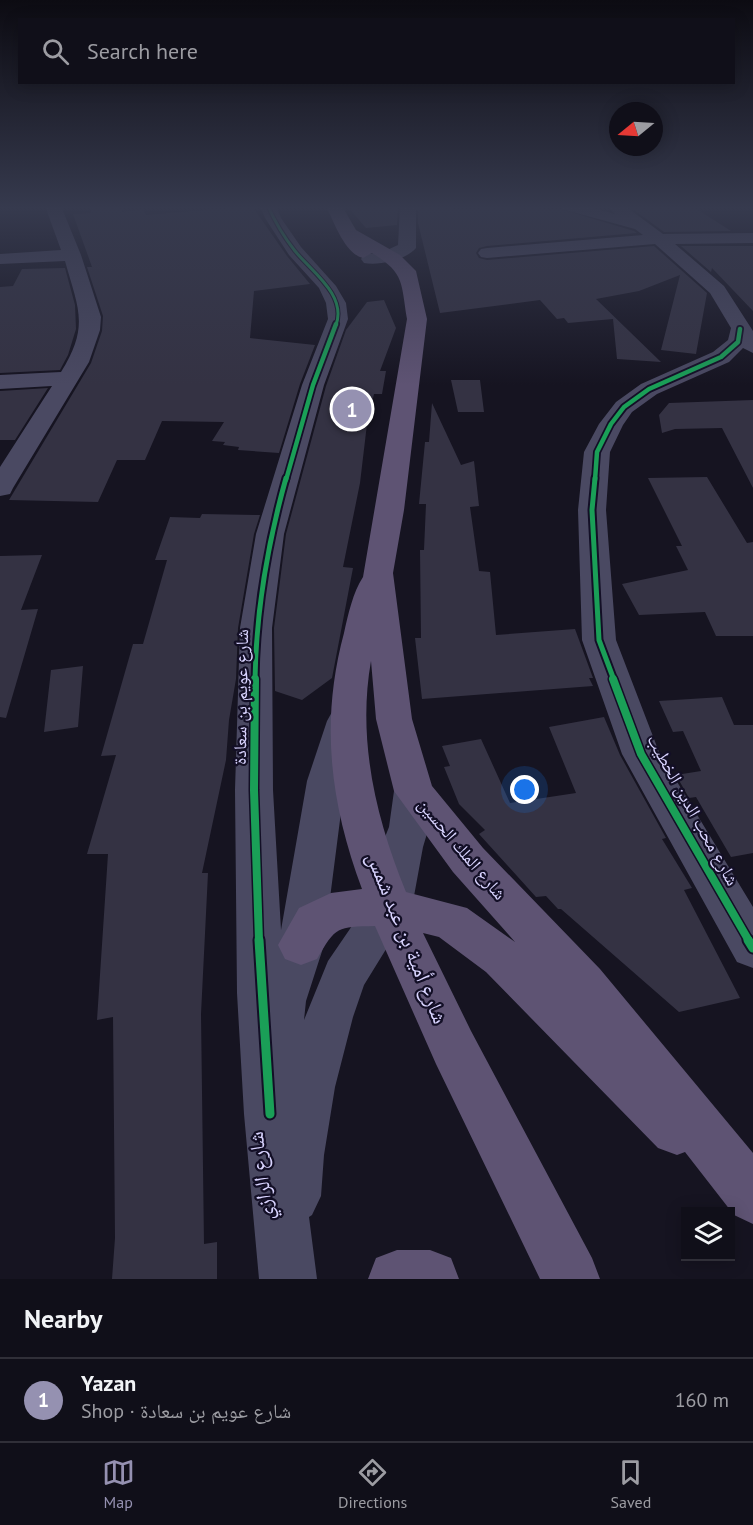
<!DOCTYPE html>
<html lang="en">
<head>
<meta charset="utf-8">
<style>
	:root { --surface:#100f19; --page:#191822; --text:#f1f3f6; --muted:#9c9ca2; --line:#302f38; --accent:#9591b1 }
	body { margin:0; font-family:"PT Sans","Noto Naskh Arabic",sans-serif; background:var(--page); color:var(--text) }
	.controls { position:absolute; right:18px; bottom:18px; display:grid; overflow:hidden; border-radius:0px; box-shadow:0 3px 15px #0003 }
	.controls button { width:54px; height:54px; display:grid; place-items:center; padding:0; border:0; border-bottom:2px solid var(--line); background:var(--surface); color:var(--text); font:30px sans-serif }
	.compass { position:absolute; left:609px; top:102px; width:54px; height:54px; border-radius:50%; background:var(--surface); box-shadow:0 3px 15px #0003; rotate:252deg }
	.you { position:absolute; left:525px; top:790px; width:21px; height:21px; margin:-15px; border:4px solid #fff; border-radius:50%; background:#1a73e8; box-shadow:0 0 0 9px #1a73e833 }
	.badge { display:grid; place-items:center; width:39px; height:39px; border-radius:50%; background:var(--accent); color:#fff; font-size:20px; font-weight:700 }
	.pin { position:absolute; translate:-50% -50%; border:3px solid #fff; box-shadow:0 2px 6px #0006 }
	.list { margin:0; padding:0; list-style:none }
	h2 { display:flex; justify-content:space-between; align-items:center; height:78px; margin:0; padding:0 24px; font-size:26px }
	h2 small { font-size:20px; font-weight:400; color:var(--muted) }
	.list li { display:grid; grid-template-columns:39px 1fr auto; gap:18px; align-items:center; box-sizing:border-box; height:84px; padding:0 24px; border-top:2px solid var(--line) }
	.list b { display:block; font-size:22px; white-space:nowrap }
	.list p { margin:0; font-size:20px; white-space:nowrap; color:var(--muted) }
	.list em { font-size:20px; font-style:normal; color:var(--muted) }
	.icon { flex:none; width:33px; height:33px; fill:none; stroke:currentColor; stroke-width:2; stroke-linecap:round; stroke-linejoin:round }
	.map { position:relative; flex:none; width:753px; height:1279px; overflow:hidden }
	.search { position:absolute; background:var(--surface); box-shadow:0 3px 15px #0003; left:18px; right:18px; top:18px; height:66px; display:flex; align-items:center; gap:15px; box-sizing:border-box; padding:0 21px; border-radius:0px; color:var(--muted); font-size:22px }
	.sheet { height:162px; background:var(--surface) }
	nav { display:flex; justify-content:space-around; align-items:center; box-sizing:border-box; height:84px; border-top:2px solid var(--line); background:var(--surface); font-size:16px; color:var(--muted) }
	nav a { display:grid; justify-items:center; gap:3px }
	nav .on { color:var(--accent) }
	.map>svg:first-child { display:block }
	.building { fill:#343243 }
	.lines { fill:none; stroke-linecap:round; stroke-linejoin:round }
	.minor { fill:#4a4962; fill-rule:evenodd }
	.major { fill:#5e5373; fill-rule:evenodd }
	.cycleway-far4-casing { stroke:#130f26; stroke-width:5 }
	.cycleway-far3-casing { stroke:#130f26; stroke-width:8 }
	.cycleway-far2-casing { stroke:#130f26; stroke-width:9 }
	.cycleway-far1-casing { stroke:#130f26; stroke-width:11 }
	.cycleway-casing { stroke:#130f26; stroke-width:13 }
	.cycleway-far4 { stroke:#1a9f57; stroke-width:3 }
	.cycleway-far3 { stroke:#1a9f57; stroke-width:4.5 }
	.cycleway-far2 { stroke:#1a9f57; stroke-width:5 }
	.cycleway-far1 { stroke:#1a9f57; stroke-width:8 }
	.cycleway { stroke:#1a9f57; stroke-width:9 }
	.labels { text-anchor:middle; stroke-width:4.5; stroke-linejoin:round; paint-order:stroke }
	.street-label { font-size:18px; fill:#d9d4ff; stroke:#130f26 }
	.near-street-label { font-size:21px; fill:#d9d4ff; stroke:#130f26 }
</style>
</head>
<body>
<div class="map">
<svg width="753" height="1279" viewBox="0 0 753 1279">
	<rect width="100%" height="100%" fill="#161421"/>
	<path class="building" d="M90,206H121L122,212L143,209L146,215L252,206L287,256L310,284L254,291L250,338L315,345L300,384L279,453L238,450L239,447L223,445L225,442L212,441L224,422L162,421L145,460H117L98,502L9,500L91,363L102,331L103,316L87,267H92L73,214L91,213Z
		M347,206H398L397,225L366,228Z
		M418,206H450L453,209L541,206L546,210L560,209L634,231L637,233L487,246L479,248L476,253L479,258L487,260L654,246L707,293L696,354L661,350L680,275L639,291L596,299L661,362L617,359L613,319L568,323L564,318L557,319L540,300L440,313L418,223Z
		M649,206H692L731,231L664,232L630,207Z
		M681,246H753V311L712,268L711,272Z
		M65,268L75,305L76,329L68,355L60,370L0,373V287L13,286L22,269Z
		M384,300L396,328L380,371H386L382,394H374L367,424L360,483L343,567L353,568L332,678L302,700L275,691L274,628L286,534L326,386L346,330L367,302Z
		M451,380H480L484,412H458Z
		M48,388L15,440H0V391Z
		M753,400V488L722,428L675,429L662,433L659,415L669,403Z
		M432,403L461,465L474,461L479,506L470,507L479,571L490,572L496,635L575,629L593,678H589L593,686L422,699L415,638H421L420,550H424L426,504H419L425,442H429Z
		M707,477L747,543L753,542V636H716L705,612L639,615L622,584L688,570L676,546H682L648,478Z
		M202,514L260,515L254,534L238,628L236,679L229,720L226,760L202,873H208L201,1014L204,1244L217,1242V1279H112L115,1238L113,1017L97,1020L108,854H87L116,755L101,756L133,644H143L167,560H155L170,517L200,518Z
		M42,555L21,610L38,609L6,718L0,717V556Z
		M83,666L78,727L44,732L51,670Z
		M722,697L734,725H753V853L731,857L696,797L689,798L676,775L701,771L683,731L673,732L659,701Z
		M604,717L620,755L666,838L662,839L692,888L684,890L740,998L679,1012L561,909H558L546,896L536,897L479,834L485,830L459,804L444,767L450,766L442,746L481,739L510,803L576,793L549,727Z"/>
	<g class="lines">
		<path class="minor" d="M45,206H61L81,255L101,317L100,330L89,362L13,488L10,494L0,496V467L52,386L0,389V375L61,372C90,326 78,308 65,261L0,264V254L61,250Z
			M260,206H276L281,218L301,247L336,286L346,303L348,319L324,385L284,534L272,628L273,790L281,930L307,781L327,721L332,712L345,708L358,712L363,721L345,781L324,945L306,1001L304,1020L328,961L369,901L381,847L389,827L394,791L400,781L414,776L428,781L434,791L429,827L423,847L412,907L364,985L353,1017L335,1087L324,1155L321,1196L312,1215L309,1217L317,1279H259L244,1114L237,993L235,790L240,628L256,534L302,385L328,319L326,303L319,288L289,255L265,218Z
			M400,206H416V248C406,260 378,266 364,263L361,259L364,255L385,251L398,245Z
			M560,206H586L615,214L607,206H625L663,234L753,233V243L675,244L724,286L753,331V353L743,348L729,362L657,394L632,412L623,425L610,452L606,510L616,640L659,752L753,907V968L737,962L622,754L582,640L578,510L584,452L599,424L616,402L641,384L713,352L728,340L731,328L710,293L655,244L487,258L481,257L478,253L481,249L487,248L643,235L635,229L562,209Z"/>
		<path class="major" d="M326,206H342L356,230L400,255L416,271L427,319L404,510L393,573L412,719L432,786L483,848L600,969L753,1153V1224L734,1215L685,1152L677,1155L658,1148L486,972L439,937L423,933L471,1031L592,1258L600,1279H540L436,1064L375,926C337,927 336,926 317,959L301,965L285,959L278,945L299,908L331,893L362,889C330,803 320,722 344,633C348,615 353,592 363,577L407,319C401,283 405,273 372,253L363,258C345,254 334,222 326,206ZM371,661L376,719L394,791L453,872L515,942L467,908L406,892C376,819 357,740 371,661Z
			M397,1250H430L451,1258L459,1279H368L376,1258Z"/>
		<defs>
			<path id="cycleway-far4" d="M268,206C275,222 284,237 295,251C311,271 347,295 336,325"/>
			<path id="cycleway-far3" d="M286,480L313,385L336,324
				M595,480L597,452L611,424L624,407L649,389L721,357L738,342L740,329"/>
			<path id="cycleway-far2" d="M595,478L592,510L599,640L614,680
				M255,680C256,610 267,546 286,478"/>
			<path id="cycleway-far1" d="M255,679L254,790L259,941
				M613,679L641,754L749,941"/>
			<path id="cycleway" d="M259,940L270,1114
				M748,940L753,948"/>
		</defs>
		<use href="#cycleway-far4" class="cycleway-far4-casing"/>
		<use href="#cycleway-far3" class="cycleway-far3-casing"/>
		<use href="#cycleway-far2" class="cycleway-far2-casing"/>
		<use href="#cycleway-far1" class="cycleway-far1-casing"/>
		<use href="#cycleway" class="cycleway-casing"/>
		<use href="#cycleway-far4" class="cycleway-far4"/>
		<use href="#cycleway-far3" class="cycleway-far3"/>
		<use href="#cycleway-far2" class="cycleway-far2"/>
		<use href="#cycleway-far1" class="cycleway-far1"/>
		<use href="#cycleway" class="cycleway"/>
	</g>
	<linearGradient id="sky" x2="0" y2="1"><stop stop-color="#0c0b12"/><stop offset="0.54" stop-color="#363a4e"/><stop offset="1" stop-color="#363a4e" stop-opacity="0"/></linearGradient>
	<rect width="753" height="385" fill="url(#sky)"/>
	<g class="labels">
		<g class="street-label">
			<text transform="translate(241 697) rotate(-89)" y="6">شارع عويم بن سعادة</text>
			<text transform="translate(693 810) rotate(61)" y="6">شارع محب الدين الخطيب</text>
			<text transform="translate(462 849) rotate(50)" y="6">شارع الملك الحسين</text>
		</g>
		<g class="near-street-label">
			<text transform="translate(407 938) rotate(68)" y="7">شارع أمية بن عبد شمس</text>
			<text transform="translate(261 1176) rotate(-97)" y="7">شارع الرازي</text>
		</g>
	</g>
</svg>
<div class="controls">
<button><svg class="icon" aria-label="layers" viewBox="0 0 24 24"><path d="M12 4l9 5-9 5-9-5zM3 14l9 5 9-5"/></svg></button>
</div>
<svg class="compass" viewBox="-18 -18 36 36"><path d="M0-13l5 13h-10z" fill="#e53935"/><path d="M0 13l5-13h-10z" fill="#9c9ca2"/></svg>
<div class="you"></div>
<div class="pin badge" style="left:352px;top:409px">1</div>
<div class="search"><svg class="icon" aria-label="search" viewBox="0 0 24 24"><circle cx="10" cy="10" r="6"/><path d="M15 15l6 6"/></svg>Search here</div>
</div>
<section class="sheet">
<h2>Nearby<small></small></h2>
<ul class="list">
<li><span class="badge">1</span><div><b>Yazan</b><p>Shop · شارع عويم بن سعادة</p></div><em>160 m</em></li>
</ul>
</section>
<nav>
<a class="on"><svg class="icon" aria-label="map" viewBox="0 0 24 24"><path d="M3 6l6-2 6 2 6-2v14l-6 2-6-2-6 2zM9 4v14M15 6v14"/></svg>Map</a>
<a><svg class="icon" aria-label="directions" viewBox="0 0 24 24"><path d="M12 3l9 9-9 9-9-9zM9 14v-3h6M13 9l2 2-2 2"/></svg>Directions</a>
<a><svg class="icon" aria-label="saved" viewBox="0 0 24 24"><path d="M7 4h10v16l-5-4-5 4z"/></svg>Saved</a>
</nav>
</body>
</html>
